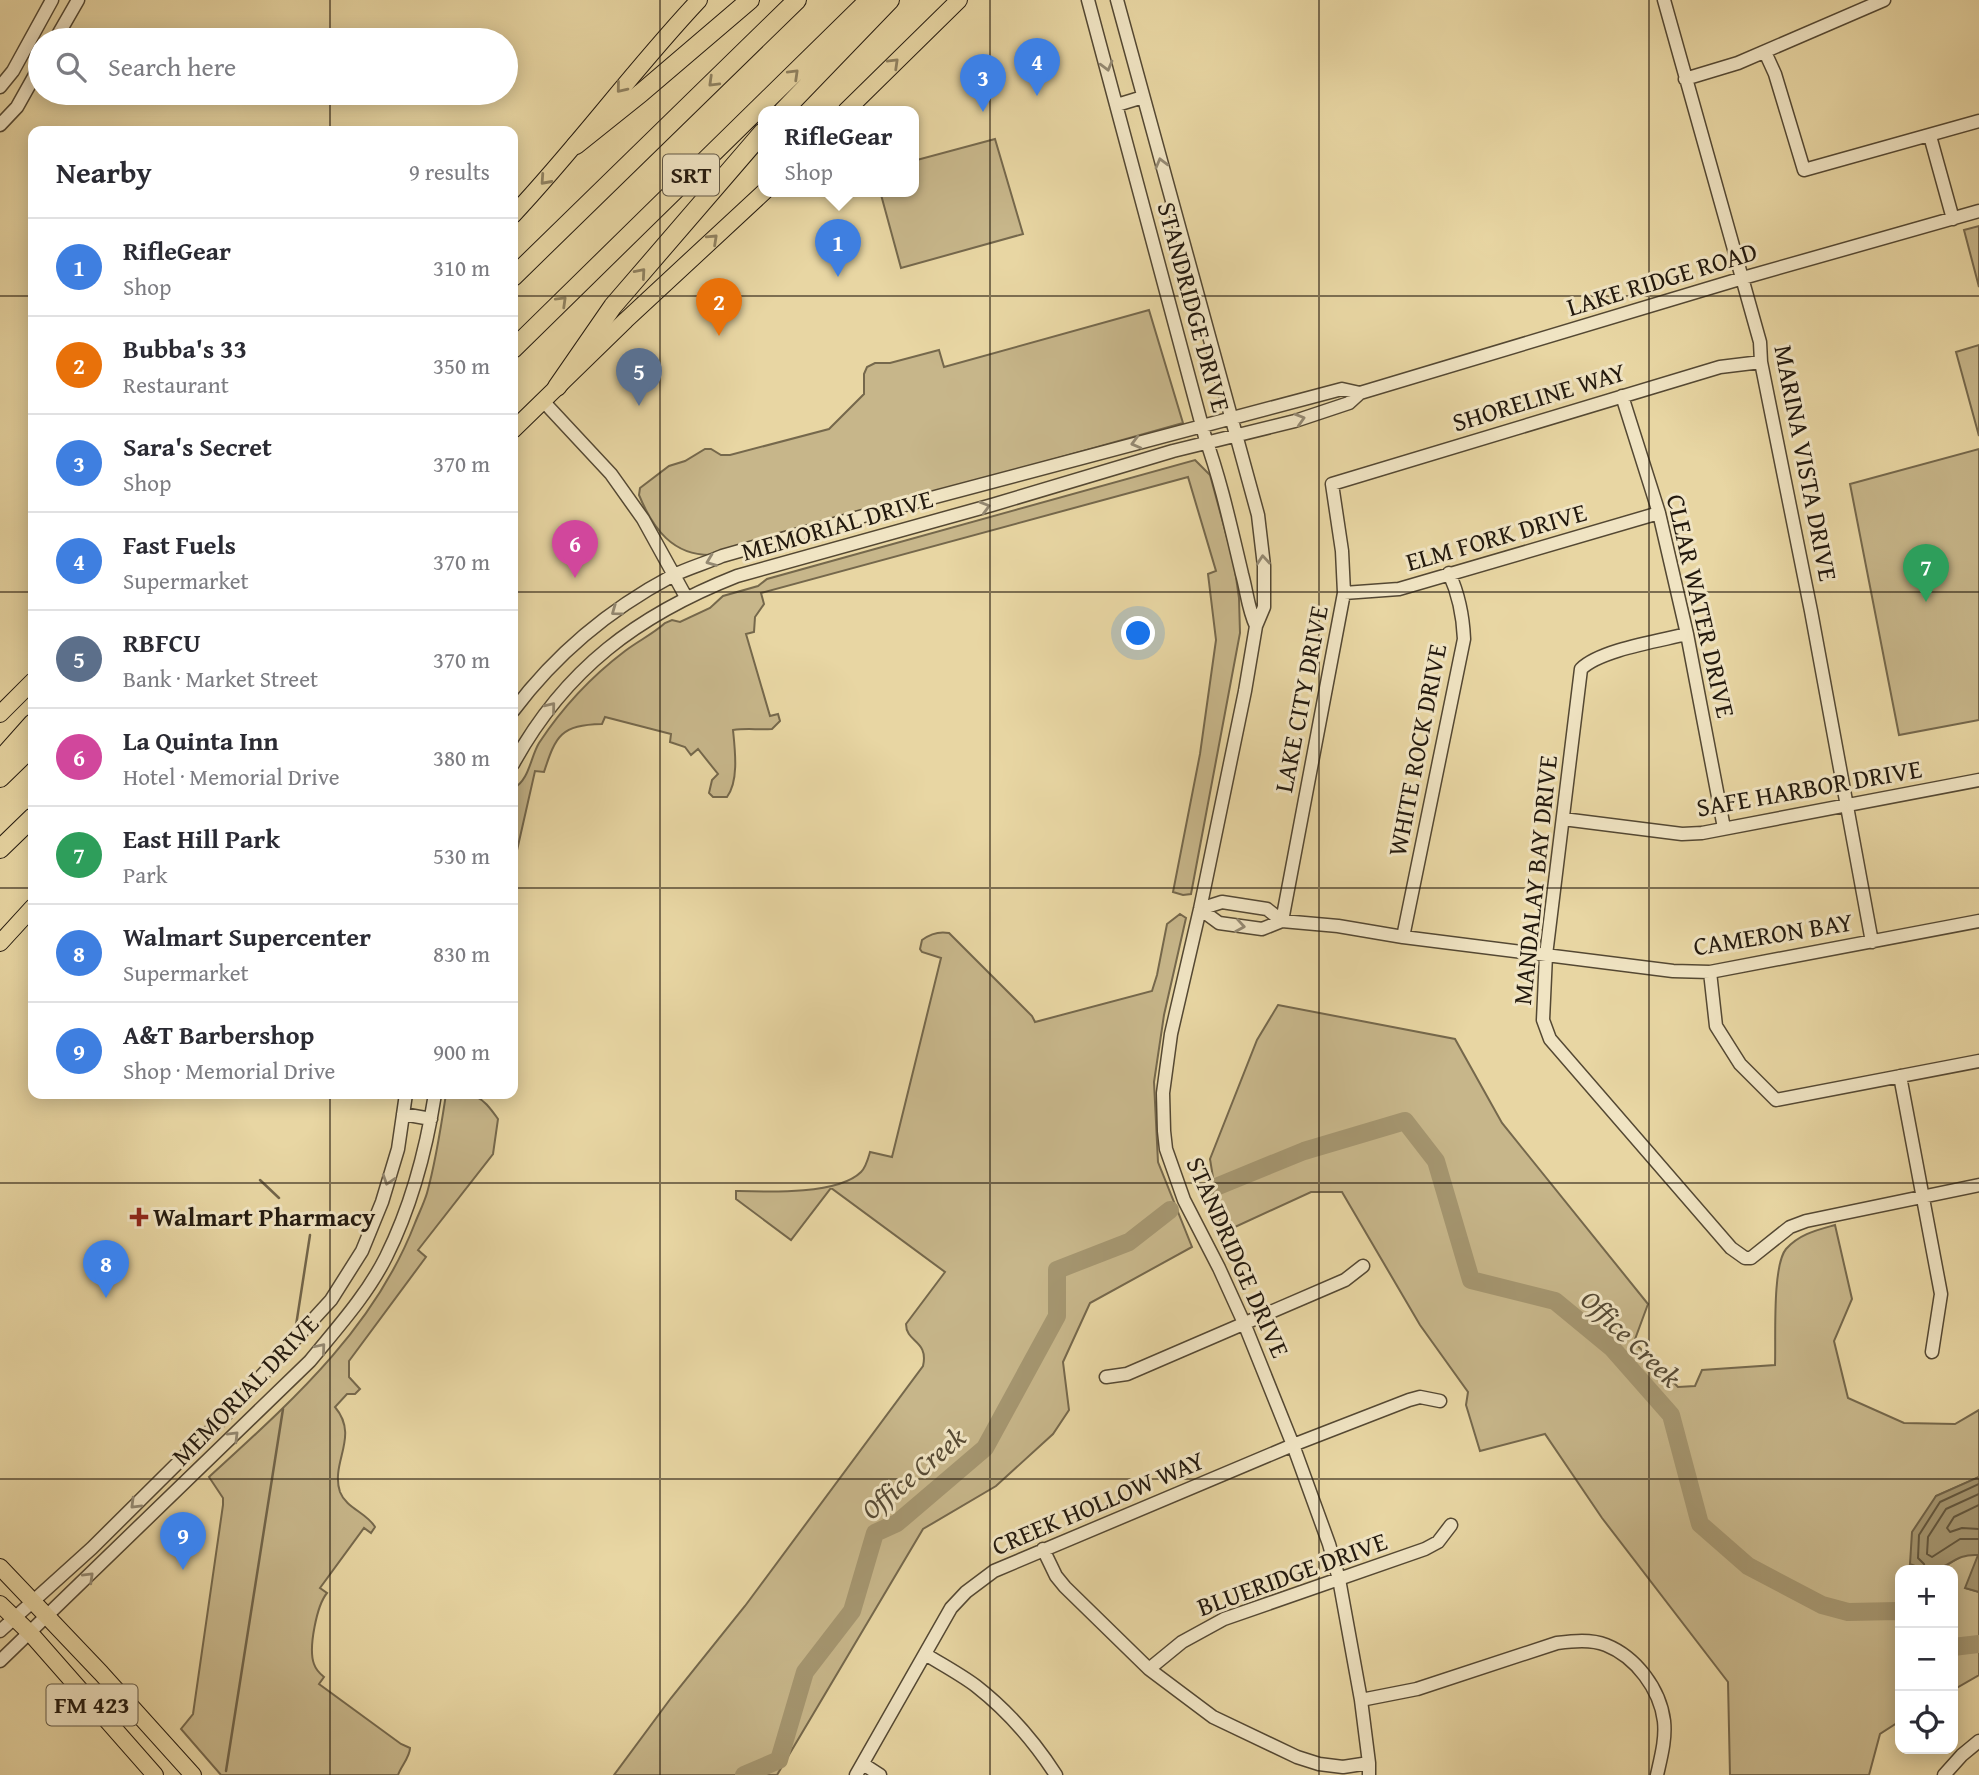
<!DOCTYPE html>
<html lang="en">
<head>
<meta charset="utf-8">
<style>
	:root { --surface:#fff; --page:#f2f2f3; --text:#2b2b33; --muted:#7c7c81; --line:#e1e1e2; --accent:#8f2418 }
	body { margin:0; font-family:"Gentium Book Plus",serif; background:var(--page); color:var(--text) }
	.controls { position:absolute; right:21px; bottom:21px; display:grid; overflow:hidden; border-radius:14px; box-shadow:0 4px 18px #0003 }
	.controls button { width:63px; height:63px; display:grid; place-items:center; padding:0; border:0; border-bottom:2px solid var(--line); background:var(--surface); color:var(--text); font:35px sans-serif }
	.you { position:absolute; left:1139px; top:634px; width:24px; height:24px; margin:-18px; border:5px solid #fff; border-radius:50%; background:#1a73e8; box-shadow:0 0 0 10px #1a73e833 }
	.badge { display:grid; place-items:center; width:46px; height:46px; border-radius:50%; background:var(--accent); color:#fff; font-size:23px; font-weight:700 }
	.pin { position:absolute; translate:-50% -58px; filter:drop-shadow(0 2px 4px #0008) }
	.pin::after { content:''; position:absolute; top:37px; width:24px; height:21px; background:inherit; clip-path:polygon(0 0,100% 0,50% 100%) }
	.popup { position:absolute; left:758px; top:106px; width:161px; height:91px; box-sizing:border-box; display:grid; place-content:center; border-radius:14px; background:var(--surface); filter:drop-shadow(0 2px 5px #0005); font-size:23px; white-space:nowrap; color:var(--muted) }
	.popup b { font-size:26px; color:var(--text) }
	.popup::after { content:''; position:absolute; left:50%; top:100%; margin-left:-14px; border:14px solid transparent; border-top-color:var(--surface) }
	.list { margin:0; padding:0; list-style:none }
	h2 { display:flex; justify-content:space-between; align-items:center; height:91px; margin:0; padding:0 28px; font-size:30px }
	h2 small { font-size:23px; font-weight:400; color:var(--muted) }
	.list li { display:grid; grid-template-columns:46px 1fr auto; gap:21px; align-items:center; box-sizing:border-box; height:98px; padding:0 28px; border-top:2px solid var(--line) }
	.list b { display:block; font-size:26px; white-space:nowrap }
	.list p { margin:0; font-size:23px; white-space:nowrap; color:var(--muted) }
	.list em { font-size:23px; font-style:normal; color:var(--muted) }
	.icon { flex:none; width:38px; height:38px; fill:none; stroke:currentColor; stroke-width:2; stroke-linecap:round; stroke-linejoin:round }
	.map { position:relative; flex:none; width:1979px; height:1775px; overflow:hidden }
	.search { position:absolute; background:var(--surface); box-shadow:0 4px 18px #0003; left:28px; top:28px; width:490px; height:77px; display:flex; align-items:center; gap:18px; box-sizing:border-box; padding:0 24px; border-radius:38px; color:var(--muted); font-size:26px }
	.panel { position:absolute; background:var(--surface); box-shadow:0 4px 18px #0003; left:28px; top:126px; width:490px; height:973px; border-radius:14px }
	.map>svg:first-child { display:block }
	.green { fill:#c7b68a; stroke:#75684c; stroke-width:2 }
	.water { fill:#a59670; stroke:#716449; stroke-width:2 }
	.lines { fill:none; stroke-linecap:round; stroke-linejoin:round }
	.shore { stroke:#64583f; stroke-width:2 }
	.stream { stroke:#716449; stroke-width:2.5 }
	.river { stroke:#a59670; stroke-width:18 }
	.minor-casing { stroke:#544833; stroke-width:15 }
	.major-casing { stroke:#23190e; stroke-width:18 }
	.highway-casing { stroke:#23190e; stroke-width:20 }
	.minor { stroke:#f0e4c3; stroke-width:12 }
	.major { stroke:#e8d6a3; stroke-width:16 }
	.highway { stroke:#e8d6a3; stroke-width:18 }
	.oneway { stroke:#8f8160 }
	.oneway2 { stroke:#948972 }
	.grid { fill:none; stroke:#23190e; stroke-width:2; stroke-opacity:0.55 }
	.poi-dot { fill:#8f2418; stroke:#f0e4c3; stroke-width:2.5 }
	.labels { text-anchor:middle; stroke-width:6; stroke-linejoin:round; paint-order:stroke }
	.shield { fill:#f0e4c3; stroke:#605644; stroke-width:2 }
	.shield-label { font-size:24px; font-weight:bold; fill:#23190e }
	.street-label { font-size:26px; fill:#23190e; stroke:#f0e4c3 }
	.poi-label { font-size:26px; font-weight:bold; fill:#23190e; stroke:#f0e4c3; text-anchor:start }
	.water-label { font-size:28px; font-style:italic; fill:#574b35; stroke:#f0e4c3 }
</style>
</head>
<body>
<div class="map">
<svg width="1979" height="1775" viewBox="0 0 1979 1775">
	<rect width="100%" height="100%" fill="#e8d6a3"/>
	<filter id="stains"><feTurbulence type="fractalNoise" baseFrequency=".00286" numOctaves="4"/><feColorMatrix values="0 0 0 0 .2 0 0 0 0 .09 0 0 0 0 .02 0 0 0 .5 -.17"/></filter>
	<radialGradient id="worn" r=".72"><stop offset=".6" stop-color="#630" stop-opacity="0"/><stop offset="1" stop-color="#630" stop-opacity=".3"/></radialGradient>
	<path class="green" d="M995,139L1023,234L901,268L880,191H913V161Z
		M1979,226V287L1964,230Z
		M1149,310L1183,423L712,555C673,556 653,529 639,495L640,488L669,466L685,461L705,449H711L721,455H730L829,429L864,394V374L867,367L875,363H890L939,350L944,367Z
		M1979,345V436L1956,352Z
		M1979,449V720L1899,735L1850,484Z
		M1195,460L1210,475L1234,563L1239,598L1240,633L1191,894L1183,895L1173,892L1200,754L1216,640L1208,574L1216,571L1188,477L761,593L764,604L755,617L754,632L746,634L770,716L778,714L780,721L772,729C758,730 747,728 733,730C735,750 739,781 727,797H713L709,793L712,780L718,774L698,749L691,755L685,747L670,742L671,734L605,717L602,724C561,725 556,735 544,772L535,771L513,868V789C530,779 530,758 539,743C562,708 592,676 625,651C638,641 653,634 665,623L672,620L680,622L710,608L723,596L758,586L767,579Z
		M1180,914L1186,918L1164,1015L1154,1082L1158,1162L1192,1247L1090,1303L1063,1362L1069,1410L1053,1434L996,1486L923,1529L777,1775H614L671,1698L745,1606L923,1366C929,1340 906,1343 906,1324L945,1272L831,1188L791,1240L736,1199V1191C767,1192 838,1195 861,1172C866,1167 868,1159 870,1152L892,1157L941,958L922,952L920,949L922,940C930,934 939,931 949,933L1032,1016L1035,1022L1152,991L1157,975L1167,924Z
		M1278,1005L1455,1039L1502,1123L1648,1304L1634,1342L1678,1387L1695,1386L1702,1370L1775,1365C1776,1340 1772,1266 1786,1249C1799,1234 1817,1230 1835,1225L1852,1299L1834,1341L1848,1398L1904,1423L1955,1424L1979,1410V1477L1936,1496L1910,1564L1925,1570H1900V1721L1880,1734L1869,1775H1730L1728,1682L1602,1518L1545,1434L1480,1451L1466,1405L1468,1392L1420,1325L1342,1192H1311L1222,1233L1210,1159L1257,1040Z
		M446,1094C477,1094 480,1094 498,1119L493,1154L418,1250L426,1257L349,1361V1377L360,1389L355,1394H347L335,1407C360,1437 330,1462 340,1492C346,1508 367,1513 375,1527L371,1533L364,1528L320,1588L327,1593C317,1605 308,1648 314,1664C316,1670 319,1673 324,1677L319,1684L401,1744L410,1748C410,1757 401,1766 398,1775H221L181,1729L193,1714L223,1505V1498L209,1477C292,1401 374,1329 415,1223C419,1213 424,1203 427,1193C436,1161 441,1127 446,1094Z
		M1965,1554L1979,1555L1966,1588L1979,1592V1675L1953,1690V1570H1939Z"/>
	<path class="water" d="M1979,1477V1592L1965,1588L1978,1555C1946,1553 1948,1581 1910,1564L1912,1532L1936,1496Z"/>
	<g class="lines">
		<path class="shore" d="M1979,1494L1946,1509L1928,1537L1927,1554L1932,1557L1960,1539H1979
			M1979,1505L1954,1517L1947,1528L1950,1532L1962,1528L1979,1529
			M1925,1570L1924,1564L1918,1558L1919,1535L1940,1502L1979,1484"/>
		<path class="stream" d="M260,1180L279,1198
			M295,1332L310,1235
			M226,1771L283,1409"/>
		<path class="river" d="M1211,1189L1304,1151L1405,1121L1436,1161L1471,1280L1555,1301L1612,1348L1671,1415L1700,1524L1748,1566L1822,1605L1848,1612L1898,1611L1900,1613
			M1953,1647L1979,1644
			M744,1775L779,1760L805,1672L852,1611L875,1533L897,1523L985,1448L1057,1316V1270L1129,1242L1170,1210"/>
		<defs>
			<path id="minor" d="M1088,0L1205,437C1221,481 1231,528 1242,574C1247,592 1248,609 1256,626
				M1117,0L1258,515L1264,566V607L1256,626L1245,691L1200,909L1171,1034L1163,1093L1164,1131L1166,1149L1184,1200L1219,1268L1244,1323L1293,1445L1329,1544L1339,1579L1361,1700L1369,1763V1775
				M1664,0L1760,342L1761,362L1811,611L1872,942
				M55,40L78,0
				M1765,52L1775,74L1804,170L1979,121
				M1685,79L1738,63L1884,0
				M0,87L13,71L52,0
				M1117,105L1143,97
				M0,125L17,107L40,66
				M1930,136L1953,219
				M1622,396L1659,513L1687,634L1724,828
				M543,401L611,474L643,519L686,597
				M1344,593L1399,589L1659,513
				M1687,634C1659,641 1600,650 1581,669L1546,955L1543,1020L1550,1039L1731,1248L1745,1258H1751L1790,1227L1806,1221L1979,1185
				M513,711C555,655 610,609 672,576C688,568 706,563 722,556L852,519L1342,389L1360,393L1743,278L1979,211
				M513,764C565,669 638,615 737,576L992,505L1173,451L1295,421L1349,403L1360,393
				M1563,819L1682,834L1702,833L1979,780
				M1200,909L1219,923L1262,929L1282,921L1338,926L1403,937L1673,971L1710,972L1979,921
				M1200,909L1222,902L1267,909L1282,921
				M1282,921L1344,593L1342,551L1332,484L1720,367L1761,362
				M1403,937L1464,639C1463,615 1459,595 1449,573
				M1710,972L1716,1026L1740,1064L1776,1100L1979,1061
				M1900,1076L1941,1294L1932,1352
				M403,1114L431,1119
				M1106,1377L1127,1374L1345,1280L1363,1266
				M1043,1549L1056,1576L1065,1587L1149,1669L1213,1717L1297,1757L1319,1764L1343,1767L1369,1763
				M0,1631L92,1548L223,1418L331,1300L362,1251L382,1202L398,1149L406,1094
				M925,1654C941,1664 960,1674 976,1686C1008,1711 1034,1741 1056,1775
				M0,1661L310,1361C337,1328 367,1295 386,1257C412,1205 426,1151 435,1094
				M1149,1669L1182,1642L1224,1619L1425,1549L1438,1542L1451,1525
				M1361,1700L1417,1689L1557,1643C1573,1641 1591,1639 1606,1645C1636,1657 1660,1689 1664,1721C1666,1739 1661,1757 1657,1775
				M863,1764L880,1775
				M856,1775L951,1608L966,1592L994,1571L1293,1445L1409,1400L1420,1397L1440,1401
				M1944,1775L1962,1755L1979,1741"/>
			<path id="major" d="M846,111L959,0
				M513,215C578,146 634,69 699,0
				M513,430L626,320L765,191
				M0,714L33,681
				M0,943L33,907
				M0,1567L101,1673L193,1775
				M0,1604L31,1634L155,1775"/>
			<path id="highway" d="M783,111L890,0
				M576,145L641,93L750,0
				M513,277L797,0
				M513,349L869,0
				M557,387L613,306L763,132
				M0,760L33,723
				M0,778L33,746
				M0,849L33,817"/>
		</defs>
		<use href="#minor" class="minor-casing"/>
		<use href="#major" class="major-casing"/>
		<use href="#highway" class="highway-casing"/>
		<use href="#minor" class="minor"/>
		<use href="#major" class="major"/>
		<use href="#highway" class="highway"/>
	</g>
	<defs><path id="oneway-chevron" d="M-2-3.5L2.5 0L-2 3.5" fill="none" stroke-width="1.6" stroke-linecap="round" stroke-linejoin="round" transform="scale(1.75)"/></defs>
	<g class="oneway">
		<use href="#oneway-chevron" transform="translate(894 63) rotate(-44)"/>
		<use href="#oneway-chevron" transform="translate(794 74) rotate(-44)"/>
		<use href="#oneway-chevron" transform="translate(713 82) rotate(136)"/>
		<use href="#oneway-chevron" transform="translate(621 88) rotate(129)"/>
		<use href="#oneway-chevron" transform="translate(545 180) rotate(132)"/>
		<use href="#oneway-chevron" transform="translate(713 239) rotate(-43)"/>
		<use href="#oneway-chevron" transform="translate(641 273) rotate(-49)"/>
		<use href="#oneway-chevron" transform="translate(562 301) rotate(-44)"/>
	</g>
	<g class="oneway2">
		<use href="#oneway-chevron" transform="translate(1107 66) rotate(75)"/>
		<use href="#oneway-chevron" transform="translate(1161 163) rotate(-105)"/>
		<use href="#oneway-chevron" transform="translate(1300 419) rotate(-17)"/>
		<use href="#oneway-chevron" transform="translate(1136 443) rotate(165)"/>
		<use href="#oneway-chevron" transform="translate(985 507) rotate(-16)"/>
		<use href="#oneway-chevron" transform="translate(1263 560) rotate(-95)"/>
		<use href="#oneway-chevron" transform="translate(711 561) rotate(159)"/>
		<use href="#oneway-chevron" transform="translate(616 611) rotate(144)"/>
		<use href="#oneway-chevron" transform="translate(551 707) rotate(-51)"/>
		<use href="#oneway-chevron" transform="translate(1240 926) rotate(9)"/>
		<use href="#oneway-chevron" transform="translate(388 1180) rotate(108)"/>
		<use href="#oneway-chevron" transform="translate(321 1348) rotate(-50)"/>
		<use href="#oneway-chevron" transform="translate(234 1436) rotate(-45)"/>
		<use href="#oneway-chevron" transform="translate(135 1504) rotate(135)"/>
		<use href="#oneway-chevron" transform="translate(89 1577) rotate(-44)"/>
	</g>
	<path class="grid" d="M330,0V40M660,0V1775M990,0V1775M1319,0V1775M1649,0V1775M330,93V131M0,296H33M513,296H1979M0,592H33M513,592H1979M0,888H33M513,888H1979M330,1094V1775M0,1183H1979M0,1479H1979"/>
	<path class="poi-dot" d="M135.5 1206.5h7v7h7v7h-7v7h-7v-7h-7v-7h7z"/>
	<g class="labels">
		<g class="shield">
			<rect x="663" y="154.5" width="56" height="41" rx="5"/>
			<rect x="46.5" y="1684.5" width="91" height="41" rx="5"/>
		</g>
		<g class="shield-label">
			<text x="691" y="183">SRT</text>
			<text x="92" y="1713">FM 423</text>
		</g>
		<g class="street-label">
			<text transform="translate(1662 279) rotate(-17)" y="9">LAKE RIDGE ROAD</text>
			<text transform="translate(1194 307) rotate(75)" y="9">STANDRIDGE DRIVE</text>
			<text transform="translate(1539 397) rotate(-17)" y="9">SHORELINE WAY</text>
			<text transform="translate(1806 463) rotate(79)" y="9">MARINA VISTA DRIVE</text>
			<text transform="translate(837 525) rotate(-16)" y="9">MEMORIAL DRIVE</text>
			<text transform="translate(1496 537) rotate(-16)" y="9">ELM FORK DRIVE</text>
			<text transform="translate(1701 606) rotate(77)" y="9">CLEAR WATER DRIVE</text>
			<text transform="translate(1301 699) rotate(-79)" y="9">LAKE CITY DRIVE</text>
			<text transform="translate(1417 750) rotate(-79)" y="9">WHITE ROCK DRIVE</text>
			<text transform="translate(1809 788) rotate(-10)" y="9">SAFE HARBOR DRIVE</text>
			<text transform="translate(1535 880) rotate(-84)" y="9">MANDALAY BAY DRIVE</text>
			<text transform="translate(1773 934) rotate(-9)" y="9">CAMERON BAY</text>
			<text transform="translate(1238 1257) rotate(66)" y="9">STANDRIDGE DRIVE</text>
			<text transform="translate(245 1390) rotate(-46)" y="9">MEMORIAL DRIVE</text>
			<text transform="translate(1098 1503) rotate(-23)" y="9">CREEK HOLLOW WAY</text>
			<text transform="translate(1292 1574) rotate(-20)" y="9">BLUERIDGE DRIVE</text>
		</g>
		<g class="poi-label">
			<text x="153" y="1226">Walmart Pharmacy</text>
		</g>
		<g class="water-label">
			<text transform="translate(1631 1338) rotate(44)" y="10">Office Creek</text>
			<text transform="translate(913 1473) rotate(-40)" y="10">Office Creek</text>
		</g>
	</g>
	<rect width="100%" height="100%" filter="url(#stains)"/>
	<rect width="100%" height="100%" fill="url(#worn)"/>
</svg>
<div class="controls">
<button>+</button>
<button>−</button>
<button><svg class="icon" aria-label="locate" viewBox="0 0 24 24"><circle cx="12" cy="12" r="6"/><path d="M12 2v4M12 18v4M2 12h4M18 12h4"/></svg></button>
</div>
<div class="you"></div>
<div class="pin badge" style="left:838px;top:277px;background:#3f7fe0">1</div>
<div class="popup"><b>RifleGear</b>Shop</div>
<div class="pin badge" style="left:719px;top:336px;background:#e8710a">2</div>
<div class="pin badge" style="left:983px;top:112px;background:#3f7fe0">3</div>
<div class="pin badge" style="left:1037px;top:96px;background:#3f7fe0">4</div>
<div class="pin badge" style="left:639px;top:406px;background:#5c6f8a">5</div>
<div class="pin badge" style="left:575px;top:578px;background:#d1479c">6</div>
<div class="pin badge" style="left:1926px;top:602px;background:#2e9e5b">7</div>
<div class="pin badge" style="left:106px;top:1298px;background:#3f7fe0">8</div>
<div class="pin badge" style="left:183px;top:1570px;background:#3f7fe0">9</div>
<div class="search"><svg class="icon" aria-label="search" viewBox="0 0 24 24"><circle cx="10" cy="10" r="6"/><path d="M15 15l6 6"/></svg>Search here</div>
<section class="panel">
<h2>Nearby<small>9 results</small></h2>
<ul class="list">
<li><span class="badge" style="background:#3f7fe0">1</span><div><b>RifleGear</b><p>Shop</p></div><em>310 m</em></li>
<li><span class="badge" style="background:#e8710a">2</span><div><b>Bubba's 33</b><p>Restaurant</p></div><em>350 m</em></li>
<li><span class="badge" style="background:#3f7fe0">3</span><div><b>Sara's Secret</b><p>Shop</p></div><em>370 m</em></li>
<li><span class="badge" style="background:#3f7fe0">4</span><div><b>Fast Fuels</b><p>Supermarket</p></div><em>370 m</em></li>
<li><span class="badge" style="background:#5c6f8a">5</span><div><b>RBFCU</b><p>Bank · Market Street</p></div><em>370 m</em></li>
<li><span class="badge" style="background:#d1479c">6</span><div><b>La Quinta Inn</b><p>Hotel · Memorial Drive</p></div><em>380 m</em></li>
<li><span class="badge" style="background:#2e9e5b">7</span><div><b>East Hill Park</b><p>Park</p></div><em>530 m</em></li>
<li><span class="badge" style="background:#3f7fe0">8</span><div><b>Walmart Supercenter</b><p>Supermarket</p></div><em>830 m</em></li>
<li><span class="badge" style="background:#3f7fe0">9</span><div><b>A&amp;T Barbershop</b><p>Shop · Memorial Drive</p></div><em>900 m</em></li>
</ul>
</section>
</div>
</body>
</html>
